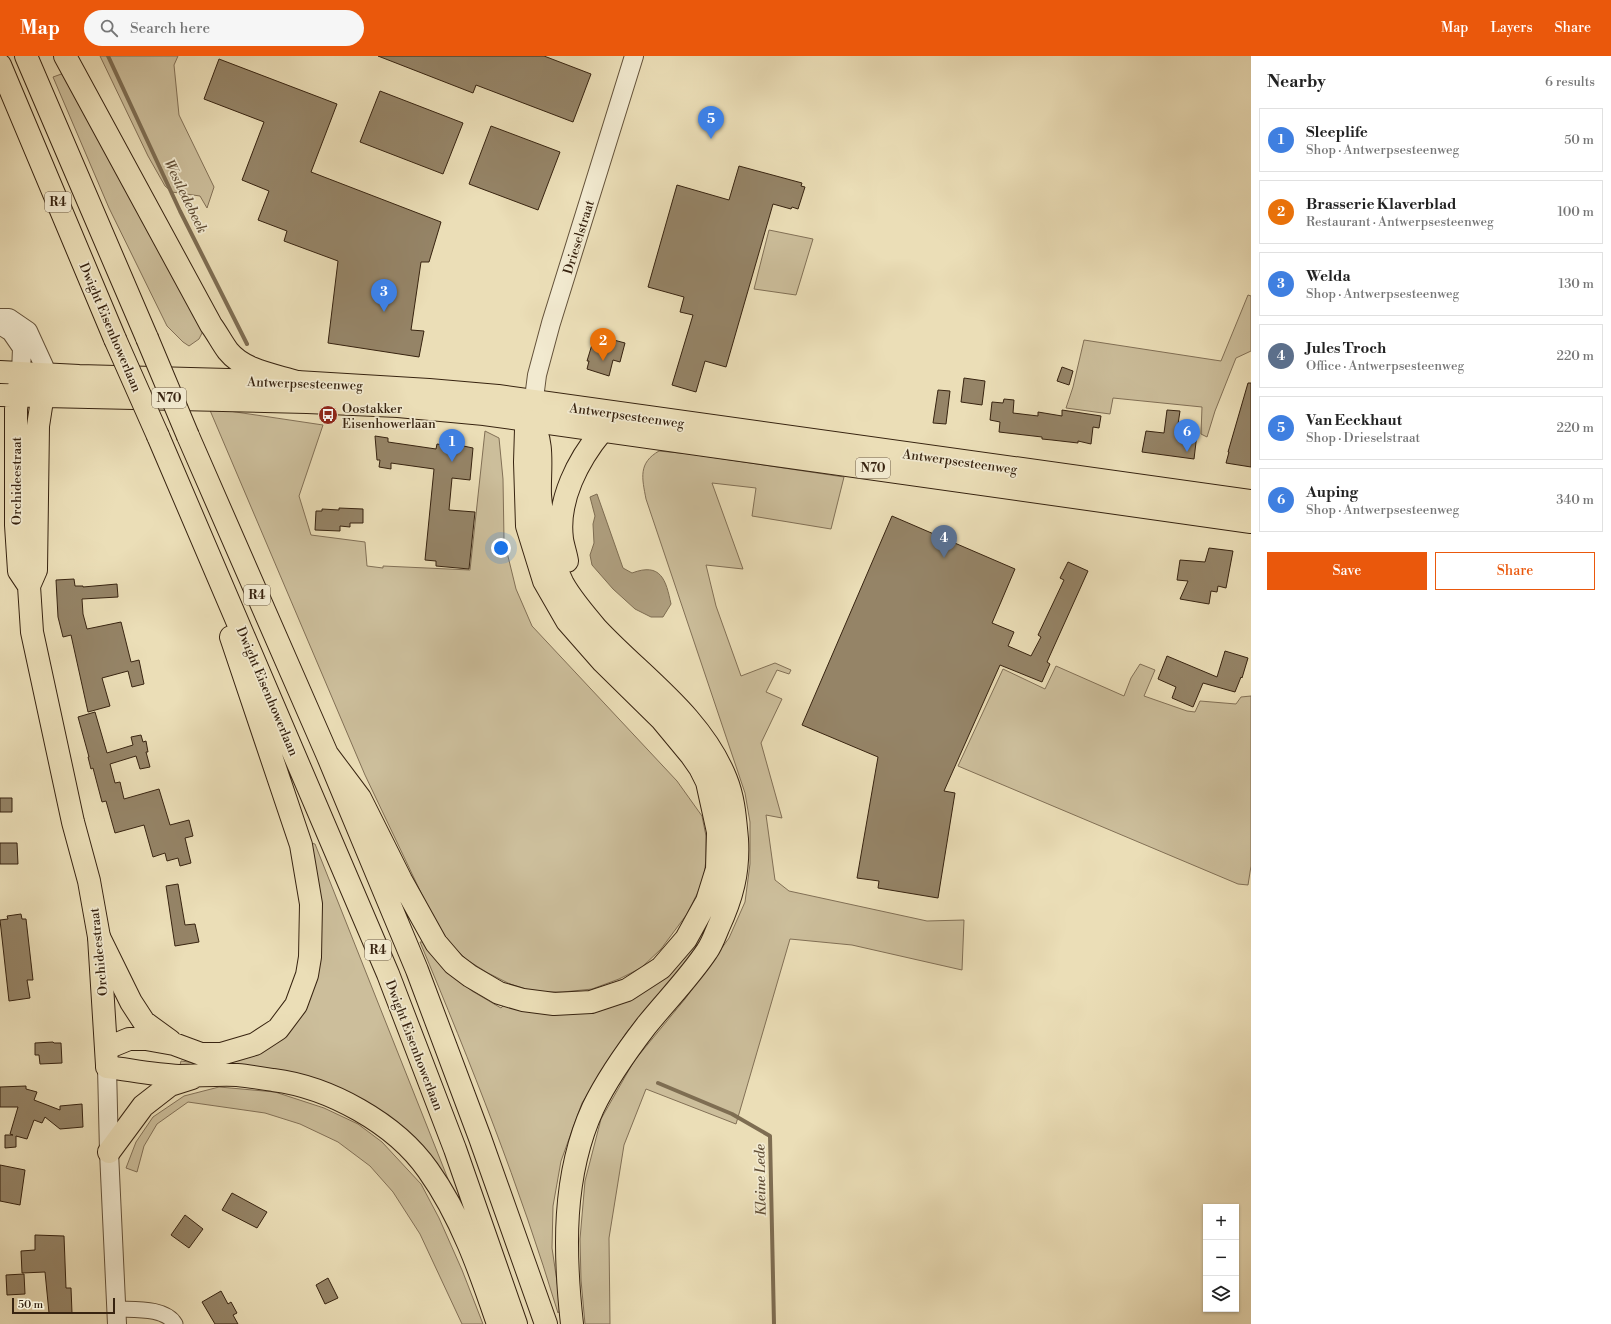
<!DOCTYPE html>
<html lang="en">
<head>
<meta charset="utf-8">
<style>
	:root { --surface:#fff; --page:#f6f6f6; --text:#222; --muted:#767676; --line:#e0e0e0; --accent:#ea580c }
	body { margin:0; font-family:"Libre Bodoni",serif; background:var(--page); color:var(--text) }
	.controls { position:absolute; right:12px; bottom:12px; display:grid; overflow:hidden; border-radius:0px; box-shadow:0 1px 3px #0004 }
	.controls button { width:36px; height:36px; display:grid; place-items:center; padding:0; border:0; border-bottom:1px solid var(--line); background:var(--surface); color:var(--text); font:20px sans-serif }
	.scale { position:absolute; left:12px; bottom:10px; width:103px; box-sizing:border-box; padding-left:4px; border:2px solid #372310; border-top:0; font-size:11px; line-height:14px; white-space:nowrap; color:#372310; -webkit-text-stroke:3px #f2ead0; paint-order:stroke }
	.you { position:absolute; left:501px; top:492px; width:14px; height:14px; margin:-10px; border:3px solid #fff; border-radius:50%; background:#1a73e8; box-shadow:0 0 0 6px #1a73e833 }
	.badge { display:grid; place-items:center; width:26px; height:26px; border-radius:50%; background:var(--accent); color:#fff; font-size:13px; font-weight:700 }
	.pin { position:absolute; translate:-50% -33px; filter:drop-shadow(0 1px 2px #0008) }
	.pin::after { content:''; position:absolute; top:21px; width:14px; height:12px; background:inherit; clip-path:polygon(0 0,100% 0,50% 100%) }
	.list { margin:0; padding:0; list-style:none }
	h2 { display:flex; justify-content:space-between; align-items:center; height:52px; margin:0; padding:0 16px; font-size:17px }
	h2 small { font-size:13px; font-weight:400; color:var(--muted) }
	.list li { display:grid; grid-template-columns:26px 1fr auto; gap:12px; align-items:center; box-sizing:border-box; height:64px; margin:0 8px 8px; padding:0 8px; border:1px solid var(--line); border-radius:0px }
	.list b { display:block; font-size:15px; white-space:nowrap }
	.list p { margin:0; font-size:13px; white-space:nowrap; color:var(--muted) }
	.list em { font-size:13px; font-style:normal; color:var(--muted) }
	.actions { display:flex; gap:8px; padding:12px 16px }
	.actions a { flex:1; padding:9px 0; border:1px solid var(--accent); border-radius:0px; text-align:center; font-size:14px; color:var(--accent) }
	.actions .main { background:var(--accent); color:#fff }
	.icon { flex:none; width:22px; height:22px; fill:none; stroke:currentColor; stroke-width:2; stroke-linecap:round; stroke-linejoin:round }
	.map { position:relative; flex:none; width:1251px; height:1268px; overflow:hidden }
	header { display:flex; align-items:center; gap:24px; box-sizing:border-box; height:56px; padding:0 20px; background:var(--accent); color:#fff }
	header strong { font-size:19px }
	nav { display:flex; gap:22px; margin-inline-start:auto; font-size:14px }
	.search { width:280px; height:36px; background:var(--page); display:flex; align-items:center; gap:10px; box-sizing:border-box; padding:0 14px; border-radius:22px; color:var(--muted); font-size:15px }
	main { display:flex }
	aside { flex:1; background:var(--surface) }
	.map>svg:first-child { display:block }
	.green { fill:#ccbe9b; stroke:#827056 }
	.water { fill:#ae9e7e; stroke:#7e6d52 }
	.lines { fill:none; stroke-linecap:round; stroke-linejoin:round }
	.stream { stroke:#7e6d52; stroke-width:4 }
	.building { fill:#958467; stroke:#372310 }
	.minor-casing { stroke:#64523a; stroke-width:17 }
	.tertiary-casing { stroke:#64523a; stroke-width:20 }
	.primary-casing { stroke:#372310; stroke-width:24 }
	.motorway-casing { stroke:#372310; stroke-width:24 }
	.minor { stroke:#f2ead0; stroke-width:15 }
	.tertiary { stroke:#f2ead0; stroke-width:18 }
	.primary { stroke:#ebdeb7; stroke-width:22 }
	.motorway { stroke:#ebdeb7; stroke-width:22 }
	.motorway-bridge-casing { stroke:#372310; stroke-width:24; stroke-linecap:butt }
	.motorway-bridge { stroke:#ebdeb7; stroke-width:22 }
	.labels { text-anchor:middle; stroke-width:3.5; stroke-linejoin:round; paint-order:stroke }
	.shield { fill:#f2ead0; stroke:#6f5f4a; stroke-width:1 }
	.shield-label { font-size:12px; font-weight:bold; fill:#372310 }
	.street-label { font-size:13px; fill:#372310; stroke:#f2ead0 }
	.poi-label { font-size:13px; fill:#372310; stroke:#f2ead0; text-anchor:start }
	.water-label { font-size:14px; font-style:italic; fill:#614e36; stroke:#f2ead0 }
</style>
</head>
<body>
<header>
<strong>Map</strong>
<div class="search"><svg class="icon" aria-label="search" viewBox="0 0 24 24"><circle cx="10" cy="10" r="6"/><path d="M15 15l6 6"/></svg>Search here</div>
<nav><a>Map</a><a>Layers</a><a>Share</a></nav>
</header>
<main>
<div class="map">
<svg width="1251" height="1268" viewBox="0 0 1251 1268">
	<rect width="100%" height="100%" fill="#ebdeb7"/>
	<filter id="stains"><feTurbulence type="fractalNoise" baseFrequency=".005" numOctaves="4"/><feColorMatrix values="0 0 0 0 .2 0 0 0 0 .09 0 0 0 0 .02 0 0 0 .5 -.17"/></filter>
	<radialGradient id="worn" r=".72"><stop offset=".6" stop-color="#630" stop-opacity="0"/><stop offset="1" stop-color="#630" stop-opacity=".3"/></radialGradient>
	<path class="green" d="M100,0H178L174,9L179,59L214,131L207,152L200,140L172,136L165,130L148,100Z
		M67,16L203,275L199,283L189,290L183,286L167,270L109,152L53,21Z
		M769,174L813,183L796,239L754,233Z
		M1248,239L1251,240V295L1236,302L1215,355L1207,381L1201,378L1202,351L1113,342L1110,358L1066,352L1073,331L1084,284L1221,305Z
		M209,352L323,369L299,440L311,479L365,486L367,510L383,512V510L470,514L485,375L499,382L503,423L504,484L516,533L532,570L677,725L702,760L706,780V804L703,826L687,858L661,893L641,912L619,923L592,933L563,936H535L510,928L488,917L467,904L449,886L434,864L365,719Z
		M659,395L690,398L844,421L831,473L752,460L756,432L712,427L743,513L706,509L716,550L741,620L775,607L791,614L789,618L777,614L766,636L782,643L761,687L782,762L766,759L775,824L789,835L927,865L964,864L962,914L852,889L790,883L736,1068L646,1033L624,1089L609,1182L610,1268H585L581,1224L580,1183L585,1125L601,1063L634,1005L685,943L729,882L745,846L750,808V766L745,737L646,443C642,422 638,407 659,395Z
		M1140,608L1155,614L1144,640L1187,655L1195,656L1200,645L1236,648L1241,641L1251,640V810L1248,829L1238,828L958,710L1003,613L1045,633L1056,610L1124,640L1131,622Z
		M311,787L315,788L448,1123L445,1125L386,1060L180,1009L181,1005L202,1008L294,966Z
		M721,830L707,875L686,906L626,977L582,1047L561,1105L553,1150L552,1192L561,1253L558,1257C520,1131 471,1008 420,886H424L445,914L472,935L501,952L505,948L636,938Z
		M219,1031L275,1036L324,1052L358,1068L382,1086L421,1128L439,1162L462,1214L483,1268H462L420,1178L393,1136L370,1110L338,1086L300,1068L265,1057L188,1046L157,1068L144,1090L137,1116L126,1112L136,1086L153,1061L184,1040Z"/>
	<path class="water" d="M597,438L623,512L632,517C661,506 666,524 671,548L663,561H651L635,553L613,533L592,509L590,499L594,487L593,468L595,460L590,441Z"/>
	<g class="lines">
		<path class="stream" d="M108,0L180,155L247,288
			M658,1027L732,1058L770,1080L774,1268"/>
	</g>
	<path class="building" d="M378,0H544L591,18L573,66L476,29L473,37Z
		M219,3L337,48L311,116L441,166L429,206H421L411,274L424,275L419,301L328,287L338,205L284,185L287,175L258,164L269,135L242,124L264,66L204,43Z
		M380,35L463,67L443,118L360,86Z
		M491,70L560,96L538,154L469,128Z
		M739,110L802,127L801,130L805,131L798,153L792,151L791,153L773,148L726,311L705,305L696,336L672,329L693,259L680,256L684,241L648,231L677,129L729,144Z
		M594,282L609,286L610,283L625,287L620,306L613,304L609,320L587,313L589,305H587Z
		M1062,311L1073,315L1069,329L1057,325Z
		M964,322L985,325L982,349L961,346Z
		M1248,327H1251V411L1226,407L1229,396H1228Z
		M938,334L950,335L946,368L933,367Z
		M1004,343L1014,344L1013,357L1038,360V356L1062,360V354L1101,360L1099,372L1093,371L1091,388L1078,385V387L1052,384L1042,383V381L999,376L1000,366L990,364L992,346L1003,347Z
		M1167,354L1180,355L1177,375L1197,378L1194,403L1142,396L1146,375L1164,377Z
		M375,380L388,382V386L436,393L437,388L449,390V387L473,392L470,424L452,422L449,454L475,456L469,513L436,510V505L425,504L434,413L391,407V413L379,411L380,404H377Z
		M339,452L363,453V467H350V471L340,470V475L315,474L316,455H322V453L339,454Z
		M892,460L1015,513L992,567L1014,576L1008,590L1031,600L1041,581L1038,579L1064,524L1060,522L1068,506L1088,515L1047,606L1050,608L1042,626L1000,609L944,735L955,737L938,842L878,832L879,825L857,822L878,701L802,669Z
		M1209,492L1233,495L1226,532L1218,530L1217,536L1211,535L1209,548L1180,543L1188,525L1177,524L1180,504L1205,506Z
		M74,523L75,530H83V531L117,528L118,541L82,543L83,558L87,573L121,566L131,606L139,604L144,628L132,631L128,615L102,622L110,650L88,656L71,579L63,581L58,561L56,524Z
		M1225,595L1248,602L1242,622L1241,621L1235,636L1203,627L1193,651L1172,642L1176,631L1158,623L1167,600L1217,621Z
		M95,656L107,697L133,689L131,681L141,679L143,686L146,685L148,696H146L150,711L140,713L136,700L110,708L115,727L120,726L124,743L159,733L170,769L189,764L193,780L185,782L191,807L180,810L178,802L167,805L165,797L153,801L144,769L115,777L106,745L102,746L93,712L91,713L88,701H89L78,661Z
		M0,742H12V756H0Z
		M0,787H17L18,808H0Z
		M178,828L185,869L195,868L199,886L175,890L166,830Z
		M21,858L22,863H26L33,924H27L30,942L9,945L0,864L8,863L7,860Z
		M53,986L54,987H61L62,1007L40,1008L39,999H35V987Z
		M26,1030V1033L37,1036L34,1044L60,1054V1050L82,1048L83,1071L60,1073L45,1061L42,1067L34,1064L27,1083L16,1080V1091L5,1092V1079H13L10,1078L18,1051H0V1031Z
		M0,1109L25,1114L20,1149L0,1145Z
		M232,1137L267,1156L257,1172L222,1154Z
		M185,1159L203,1173L189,1192L171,1179Z
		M35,1179L64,1180L66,1232H71L72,1257H49L45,1216L22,1217L21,1195L35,1194Z
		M24,1218L25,1238L7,1239L6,1219Z
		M328,1222L338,1242L325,1248L316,1229Z
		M221,1235L228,1248L231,1246L237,1257L233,1259L238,1268H215L202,1246Z"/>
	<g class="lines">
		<defs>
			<path id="minor" d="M116,1253C134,1254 165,1251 175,1268"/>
			<path id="tertiary" d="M0,262H9L28,275L44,310L45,319
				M0,269L11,276L22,292L21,317
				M532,358L537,319L551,267L634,0
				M107,1011L109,1096L117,1268"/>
			<path id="primary" d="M0,316L79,320L297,326L429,334L498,340L1251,445
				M20,325L16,353V469L19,515L29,530L32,576L73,766L89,825L99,881L107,1009
				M0,339L307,346L398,350L484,358L1251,466
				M29,530L36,514L38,370L45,325"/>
			<path id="motorway" d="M26,0L147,282
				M65,0L211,269C217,277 222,287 228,295C244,315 275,319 297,326
				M0,9L115,283
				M158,380L388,918L455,1093L516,1268
				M188,380L327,698L417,914L480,1082L546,1268
				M567,505C566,498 563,490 562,483C557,444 578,404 602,375
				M327,698L360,742L401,824L436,887L454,908L470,920L499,937L523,944L554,948L591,946L627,934L661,912L686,883L707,845L717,813L718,776L707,726L700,712L691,699L662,664L603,606L567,565L544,525L527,470L525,406L526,373L531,365C545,386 539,415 540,439C542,466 551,504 563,528C572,544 585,559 597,573C642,621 701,660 726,723C734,743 735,762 737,783C739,816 732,842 718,872C715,879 712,888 707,895C689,922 666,945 646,970C626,996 607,1023 593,1052C562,1120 564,1196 572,1268
				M99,881L131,946L144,966L170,985
				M107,992L129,983H146L174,988L201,998H221L255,988L278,973L296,949L307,919L310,901L311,848L301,789L231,581
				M107,1011C131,1014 155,1019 179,1020C198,1020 218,1018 237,1019C249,1020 261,1022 273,1024C329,1031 395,1067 428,1114C461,1160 480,1215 498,1268
				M109,1096L143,1050L170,1029L192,1022"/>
		</defs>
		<use href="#minor" class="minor-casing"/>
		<use href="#tertiary" class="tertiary-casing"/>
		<use href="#primary" class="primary-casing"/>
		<use href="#motorway" class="motorway-casing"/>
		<use href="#minor" class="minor"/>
		<use href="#tertiary" class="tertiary"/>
		<use href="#primary" class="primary"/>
		<use href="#motorway" class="motorway"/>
		<defs>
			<path id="motorway-bridge" d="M147,282L188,380
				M115,283L158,380"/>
		</defs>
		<use href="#motorway-bridge" class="motorway-bridge-casing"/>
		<use href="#motorway-bridge" class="motorway-bridge"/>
	</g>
	<defs>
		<symbol id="bus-disc" viewBox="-11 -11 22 22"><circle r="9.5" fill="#8f2418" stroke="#f2ead0"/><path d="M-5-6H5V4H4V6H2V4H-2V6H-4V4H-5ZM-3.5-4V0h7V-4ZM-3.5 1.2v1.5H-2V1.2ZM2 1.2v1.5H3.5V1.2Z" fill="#fff"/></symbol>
	</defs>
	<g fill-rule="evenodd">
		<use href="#bus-disc" x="317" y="348" width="22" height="22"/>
	</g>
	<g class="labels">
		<g class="shield">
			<rect x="45" y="136" width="26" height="20" rx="3"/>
			<rect x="152" y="332" width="34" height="20" rx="3"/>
			<rect x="856" y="402" width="34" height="20" rx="3"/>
			<rect x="244" y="529" width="26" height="20" rx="3"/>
			<rect x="365" y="884" width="26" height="20" rx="3"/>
		</g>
		<g class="shield-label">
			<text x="58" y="150">R4</text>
			<text x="169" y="346">N70</text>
			<text x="873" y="416">N70</text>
			<text x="257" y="543">R4</text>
			<text x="378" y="898">R4</text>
		</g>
		<g class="street-label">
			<text transform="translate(578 181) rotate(-73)" y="5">Drieselstraat</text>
			<text transform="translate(111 271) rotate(67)" y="5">Dwight Eisenhowerlaan</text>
			<text transform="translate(305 327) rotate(2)" y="5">Antwerpsesteenweg</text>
			<text transform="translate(627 359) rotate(8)" y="5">Antwerpsesteenweg</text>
			<text transform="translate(960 405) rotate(8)" y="5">Antwerpsesteenweg</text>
			<text transform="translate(16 425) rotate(-90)" y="5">Orchideestraat</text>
			<text transform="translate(268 635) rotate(67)" y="5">Dwight Eisenhowerlaan</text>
			<text transform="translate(98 896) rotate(-96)" y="5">Orchideestraat</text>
			<text transform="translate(415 989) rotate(69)" y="5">Dwight Eisenhowerlaan</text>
		</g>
		<g class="poi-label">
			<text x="342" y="357">Oostakker<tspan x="342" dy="15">Eisenhowerlaan</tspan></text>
		</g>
		<g class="water-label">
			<text transform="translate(186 140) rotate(64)" y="5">Westledebeek</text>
			<text transform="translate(760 1124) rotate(-91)" y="5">Kleine Lede</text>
		</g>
	</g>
	<rect width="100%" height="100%" filter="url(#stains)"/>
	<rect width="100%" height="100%" fill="url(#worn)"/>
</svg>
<div class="controls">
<button>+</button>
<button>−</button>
<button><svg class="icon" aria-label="layers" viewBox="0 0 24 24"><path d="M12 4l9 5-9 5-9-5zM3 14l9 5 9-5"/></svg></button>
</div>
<div class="scale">50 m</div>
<div class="you"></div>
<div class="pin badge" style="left:452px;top:406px;background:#3f7fe0">1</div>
<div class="pin badge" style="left:603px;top:305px;background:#e8710a">2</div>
<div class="pin badge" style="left:384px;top:256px;background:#3f7fe0">3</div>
<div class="pin badge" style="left:944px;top:502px;background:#5c6f8a">4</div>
<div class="pin badge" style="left:711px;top:83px;background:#3f7fe0">5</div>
<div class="pin badge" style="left:1187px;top:396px;background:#3f7fe0">6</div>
</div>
<aside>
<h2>Nearby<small>6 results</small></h2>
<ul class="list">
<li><span class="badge" style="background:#3f7fe0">1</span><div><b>Sleeplife</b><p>Shop · Antwerpsesteenweg</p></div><em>50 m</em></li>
<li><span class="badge" style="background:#e8710a">2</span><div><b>Brasserie Klaverblad</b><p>Restaurant · Antwerpsesteenweg</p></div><em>100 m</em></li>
<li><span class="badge" style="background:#3f7fe0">3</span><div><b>Welda</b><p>Shop · Antwerpsesteenweg</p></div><em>130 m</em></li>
<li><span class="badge" style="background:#5c6f8a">4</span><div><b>Jules Troch</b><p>Office · Antwerpsesteenweg</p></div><em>220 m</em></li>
<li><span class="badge" style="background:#3f7fe0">5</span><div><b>Van Eeckhaut</b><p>Shop · Drieselstraat</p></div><em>220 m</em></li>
<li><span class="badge" style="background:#3f7fe0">6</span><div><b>Auping</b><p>Shop · Antwerpsesteenweg</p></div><em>340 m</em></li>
</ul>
<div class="actions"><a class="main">Save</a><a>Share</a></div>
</aside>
</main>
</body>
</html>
